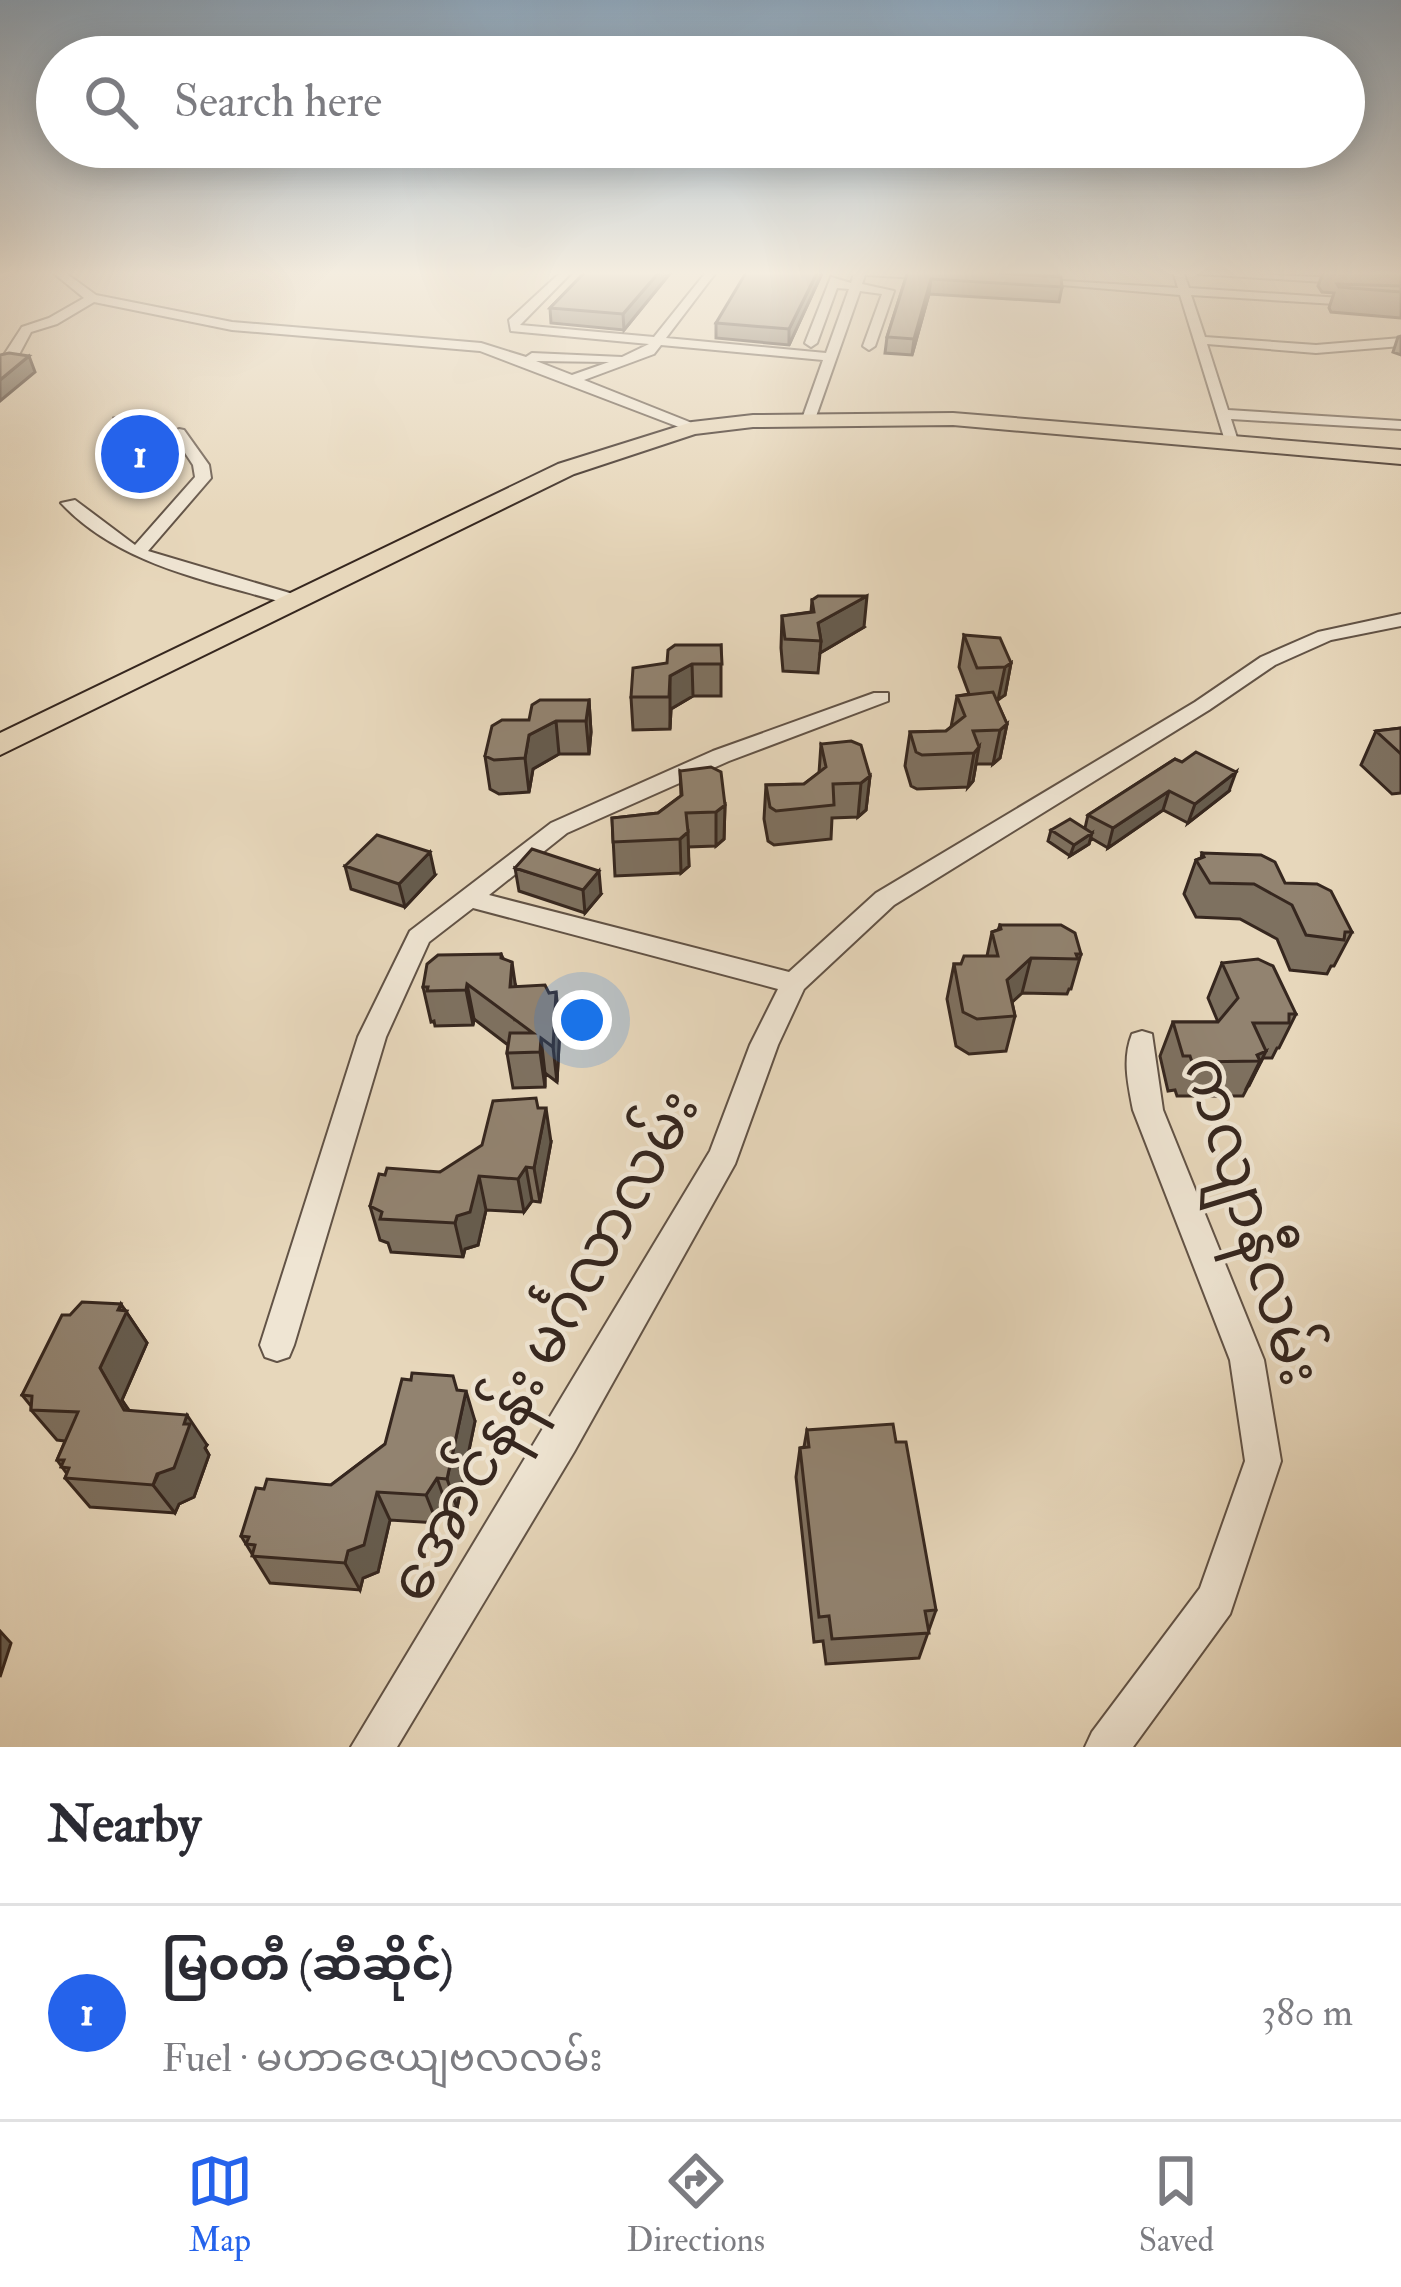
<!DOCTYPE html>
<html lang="en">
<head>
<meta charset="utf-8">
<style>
	:root { --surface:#fff; --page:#f2f2f3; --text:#2b2b33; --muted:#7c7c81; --line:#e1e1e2; --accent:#2563eb }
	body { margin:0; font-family:"IM FELL Double Pica","Noto Sans Myanmar",serif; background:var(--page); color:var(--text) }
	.you { position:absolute; left:582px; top:1020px; width:42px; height:42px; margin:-30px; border:9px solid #fff; border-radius:50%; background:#1a73e8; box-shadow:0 0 0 18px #1a73e833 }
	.badge { display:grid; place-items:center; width:78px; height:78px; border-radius:50%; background:var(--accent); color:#fff; font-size:39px; font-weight:700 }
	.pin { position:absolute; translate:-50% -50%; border:6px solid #fff; box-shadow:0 3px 12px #0006 }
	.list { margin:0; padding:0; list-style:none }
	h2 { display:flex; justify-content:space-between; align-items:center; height:156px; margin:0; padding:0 48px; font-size:51px }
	h2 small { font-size:39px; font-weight:400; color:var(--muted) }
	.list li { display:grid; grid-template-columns:78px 1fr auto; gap:36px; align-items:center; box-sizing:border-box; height:216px; padding:0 48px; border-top:3px solid var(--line) }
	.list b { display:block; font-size:45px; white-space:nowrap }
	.list p { margin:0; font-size:39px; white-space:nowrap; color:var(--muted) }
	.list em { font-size:39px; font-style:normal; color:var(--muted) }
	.icon { flex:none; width:66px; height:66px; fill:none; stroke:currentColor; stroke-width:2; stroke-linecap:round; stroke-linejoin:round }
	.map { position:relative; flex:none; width:1401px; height:1747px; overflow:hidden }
	.search { position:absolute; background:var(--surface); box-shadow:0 6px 30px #0003; left:36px; right:36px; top:36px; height:132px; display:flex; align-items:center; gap:30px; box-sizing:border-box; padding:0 42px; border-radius:66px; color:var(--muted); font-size:45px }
	.sheet { height:372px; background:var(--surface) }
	nav { display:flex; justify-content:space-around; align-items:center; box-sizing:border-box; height:168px; border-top:3px solid var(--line); background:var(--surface); font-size:33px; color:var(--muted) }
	nav a { display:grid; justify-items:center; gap:6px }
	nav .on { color:var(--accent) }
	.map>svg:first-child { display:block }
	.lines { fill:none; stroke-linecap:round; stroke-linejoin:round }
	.minor-casing { stroke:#625346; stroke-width:4 }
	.highway-casing { stroke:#36271f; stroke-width:4 }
	.minor { fill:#efe5d3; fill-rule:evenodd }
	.highway { fill:#e7d7bb; fill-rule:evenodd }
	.wall { fill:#7e7160; stroke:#36271f; stroke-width:3 }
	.shaded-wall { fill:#665c4e; stroke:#36271f; stroke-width:3 }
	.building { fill:#928370; stroke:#36271f; stroke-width:3 }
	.labels { text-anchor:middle; stroke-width:9; stroke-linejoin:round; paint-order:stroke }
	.near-street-label { font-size:60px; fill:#36271f; stroke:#efe5d3 }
</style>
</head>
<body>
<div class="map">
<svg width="1401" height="1747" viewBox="0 0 1401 1747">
	<rect width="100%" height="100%" fill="#e7d7bb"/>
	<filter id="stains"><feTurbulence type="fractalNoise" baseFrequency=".00167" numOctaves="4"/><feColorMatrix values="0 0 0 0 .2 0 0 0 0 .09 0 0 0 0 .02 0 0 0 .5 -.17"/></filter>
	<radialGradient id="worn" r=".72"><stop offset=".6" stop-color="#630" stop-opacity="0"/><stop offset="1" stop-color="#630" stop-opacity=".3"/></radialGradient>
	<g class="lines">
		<defs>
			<path id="minor" d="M51,271H63L96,295L232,322L481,343L526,357L532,353L622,357L649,344L511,331L509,320L562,271H573L520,325L654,337L707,271H717L666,338L826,353L849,289L837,288L817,343L811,347L805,343L831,277L851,283L854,274L850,271H904L941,276L936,279L865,275L862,284L894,291L875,346L869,350L863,346L882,294L860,291L814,422L802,419L823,360L661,345L654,354L584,380L697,425V431L692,432L480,351L232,330L94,302L57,324L31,332L14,364L0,371V361L22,327L49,318L84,298ZM536,361L609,362L572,375Z
				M1173,271H1183L1189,288L1401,302V308L1191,295L1205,337L1316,345L1401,338V346L1316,353L1207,344L1228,410L1401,421V429L1231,419L1238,441L1226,444L1180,295L1026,282L1031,279L1178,288Z
				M1194,271L1401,281V287L1199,274Z
				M179,429L184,430L209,465L211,478L148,551L300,596V604H288C208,580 120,566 61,503L75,500L135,545L195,477L193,465L172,433Z
				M1401,614V626L1331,640L1275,665L1209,710L894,905L804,989L778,1045L735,1164L574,1452L397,1747H351L710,1151L750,1045L778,989L473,908L429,942L386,1037L294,1345L289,1357L277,1361L265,1357L260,1345L358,1037L410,931L551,823L713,751L874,693H888V701L729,761L567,833L489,895L789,972L876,893L1195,702L1261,657L1318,632Z
				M1142,1031L1152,1034L1163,1110L1264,1360L1281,1461L1230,1614L1133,1747H1085L1092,1732L1200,1588L1245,1461L1230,1360L1133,1110C1128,1084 1122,1059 1132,1034Z"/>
			<path id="highway" d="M953,413L1401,450V464L953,425L753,427L695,434L574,474L0,755V733L558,464L692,422L753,415Z"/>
		</defs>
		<use href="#minor" class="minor-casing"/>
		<use href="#highway" class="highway-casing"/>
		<use href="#minor" class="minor"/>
		<use href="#highway" class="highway"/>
	</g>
	<path class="wall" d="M586,271H672L624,330L551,323L550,308Z
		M823,271L789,345L716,338V323Z
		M908,271H1059L1058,276L1062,287L1059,302L929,294L912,355L885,353L887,337Z
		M1311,271H1401V318L1331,312L1329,308L1334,293L1322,292L1318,286L1323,273Z
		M1401,336V355L1393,352L1398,337Z
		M812,600L864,627L820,653L818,673L783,671L781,648L782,616L811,612Z
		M964,635L1011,663L1005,695L996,700L1007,724L1000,758L993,764H976L973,781L968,787L917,789L911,786L905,766L910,732L946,731L951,727L957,696L969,694L959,667Z
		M721,645V696H693L671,709L670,729L633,730L631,697L667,663Z
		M589,700L591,732L589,754H559L533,769L529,792L499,794L490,789L485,756L529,720Z
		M1401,728V793L1392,794L1361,765L1376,731Z
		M821,744L870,776L866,810L858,817L832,818L831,839L774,845L768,841L764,819L766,785L804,784L819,773Z
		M1175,759L1229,791L1188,823L1163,810L1108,848L1091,838L1089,844L1070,856L1048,841L1051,830L1085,828L1088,815Z
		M680,771L725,805L724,839L716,846L688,847L689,866L681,873L615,876L612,818L658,813L681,796Z
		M1202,853L1285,883L1352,932L1334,966H1331L1327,974L1290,970L1277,939L1240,919L1196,917L1184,894L1196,860L1201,858Z
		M345,866L435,875L405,907L351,889Z
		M515,868L601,894L585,913L519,891Z
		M1000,925L1081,954L1071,989H1069L1067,994L1022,993L1012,1002L1015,1016L1006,1051L969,1054L956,1046L947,999L954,964H961L987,956L992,932L998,930Z
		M501,954L516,986L560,1027L557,1082L545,1073V1087L513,1088L507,1053L508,1045L474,1019L473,1025L435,1026L434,1021L431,1022L423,987Z
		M1222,963L1296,1014L1279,1048H1277L1272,1058H1263L1243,1096H1177L1175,1090L1168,1091L1160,1056L1173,1022H1218L1208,998Z
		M551,1142L540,1202L532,1201L524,1212L486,1210L478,1245L465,1249L463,1257L391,1252L388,1243L380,1240L370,1206L440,1172Z
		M125,1310L147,1343L122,1400L129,1410L207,1445L205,1448L209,1455L194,1497L179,1504L175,1513L90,1507L65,1478L67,1474L57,1460L65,1441L57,1440L31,1410V1406L22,1395Z
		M457,1390L475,1421L457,1508L447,1507L437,1523L390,1520L378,1572L363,1578L360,1590L270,1583L241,1536L264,1489L331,1485Z
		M807,1430L936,1610L919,1658L826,1664L823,1641L814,1642L796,1477L800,1448L804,1447Z"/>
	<path class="shaded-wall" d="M660,271H672L624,330L623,314Z
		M818,271H823L789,345V329Z
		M931,279L929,294L912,355L914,339Z
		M29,356L35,372L0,401V380Z
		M149,454L155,473L131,477L125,458Z
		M867,596L864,627L820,653L821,641L818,623Z
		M1011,663L1005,695L998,700L1005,667Z
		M692,664L693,696L671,709L670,729V676Z
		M589,700L591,732L589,754L586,721Z
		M556,721L559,754L533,769L529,792L525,758L529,735Z
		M1007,724L1000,758L993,764L1000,730Z
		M979,747L973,781L968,787L974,753Z
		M1236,772L1229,791L1188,823L1195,804Z
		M870,776L866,810L858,817L861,783Z
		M1169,791L1163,810L1108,848L1113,828Z
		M725,805L724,839L716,846V812Z
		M688,832L689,866L681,873L680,839Z
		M1092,833L1089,844L1070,856L1074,845Z
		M430,852L435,875L405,907L399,884Z
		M599,871L601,894L585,913L583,890Z
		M1031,958L1022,993L998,1015L1007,980Z
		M512,962L517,996L515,1021L510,987Z
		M467,984L474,1019L473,1025L466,990Z
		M556,992L560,1027L557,1082L553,1047Z
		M541,1038L545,1073V1087L540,1052Z
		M1266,1051L1249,1086L1247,1087L1260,1061L1257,1055Z
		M546,1108L551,1142L540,1202L534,1168Z
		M526,1167L532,1201L524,1212L518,1179Z
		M479,1176L486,1210L478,1245L465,1249L463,1257L455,1223L457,1216Z
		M121,1304L147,1343L122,1400L146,1441L124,1410L100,1368Z
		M466,1391L475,1421L457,1508L447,1479Z
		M187,1415L207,1445L205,1448L209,1455L194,1497L179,1504L175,1513L153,1485Z
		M437,1478L447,1507L437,1523L426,1495Z
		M377,1492L390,1520L378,1572L363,1578L360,1590L345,1563L348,1551Z
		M0,1631L11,1643L0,1677Z"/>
	<path class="building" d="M586,271H660L623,314L550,308Z
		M747,271H818L789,329L716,323Z
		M908,271H967L1061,277L1062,287L931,279L914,339L887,337Z
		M1337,284L1401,286V292L1339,287Z
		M9,353L29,356L0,380V355Z
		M137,415L149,454L125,458L114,418Z
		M818,596H867L818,623L821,641L785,639L782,616L814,612L812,600Z
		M964,635L1000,638L1011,663L1005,667L977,668Z
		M675,645H721L722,664H692L670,676L669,697H631L633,668L667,663L668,650Z
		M993,692L1007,724L1000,730L973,731L979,747L974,753L922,755L916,752L910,732L946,731L965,716L957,696Z
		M540,700H589L586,721H556L529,735L525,758L494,760L485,756L492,726L502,720H529L532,705Z
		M1401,728V754L1376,731Z
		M851,741L861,745L870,776L861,783L833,784L834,805L776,811L770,807L766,785L804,784L826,767L821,744Z
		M1196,752L1236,772L1195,804L1169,791L1113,828L1088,815L1175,759L1182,762Z
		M711,767L721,772L725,805L716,812L686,813L688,832L680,839L613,842L612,818L658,813L682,795L680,771Z
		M1070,819L1092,833L1074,845L1051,830Z
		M377,835L430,852L399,884L345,866Z
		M532,849L599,871L583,890L515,868Z
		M1202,853L1261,855L1275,862L1285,883L1317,884L1331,891L1352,932H1345L1344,940L1306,935L1292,905L1254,884L1210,883L1196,860L1204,857Z
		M1000,925H1061L1075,933L1081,954H1076L1078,959L1031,958L1007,980L1015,1016L977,1019L963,1012L954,964H961L964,956H998L992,932L1001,929Z
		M501,954V958L512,962L510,987L545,985L549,993L556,992L553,1047L541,1038L540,1052L507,1053L510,1033H533L467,984L466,990L427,991L428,987H423L427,964L438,955Z
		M1258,959L1273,966L1296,1014H1289V1023H1253L1266,1051L1257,1055L1260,1061L1192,1062L1190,1056H1183L1173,1022H1218L1238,998L1222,963Z
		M536,1098L538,1108H546L534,1168L526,1167L518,1179L479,1176L470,1212L457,1216L455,1223L380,1219L382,1212L370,1206L379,1174L385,1175L387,1168L440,1172L482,1145L493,1101Z
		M82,1302L121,1304L118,1310L127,1311L100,1368L124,1410L187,1415L184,1424H190L174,1468L157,1474L153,1485L65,1478L69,1468L61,1467L64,1460H57L78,1412L31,1410L32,1396L22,1395L62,1315H70Z
		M412,1373L453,1376L457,1390L466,1391L447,1479L437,1478L426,1495L377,1492L364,1545L348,1551L345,1563L252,1556L255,1545L246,1544L249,1537L241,1536L256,1488L264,1489L267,1479L331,1485L385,1444L402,1379L411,1380Z
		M893,1424L896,1442H906L936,1610L925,1611L929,1633L832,1639L829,1616L819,1617L800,1448L809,1447L807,1430Z"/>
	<linearGradient id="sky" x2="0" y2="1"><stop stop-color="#8faac1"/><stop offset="0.53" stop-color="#f4ede0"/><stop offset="1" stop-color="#f4ede0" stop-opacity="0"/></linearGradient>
	<rect width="1401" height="515" fill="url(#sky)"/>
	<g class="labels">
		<g class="near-street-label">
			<text transform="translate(1254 1220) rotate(73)" y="21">ကလျာနီလမ်း</text>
			<text transform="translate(543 1345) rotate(-61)" y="21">အောင်နန်း မင်္ဂလာလမ်း</text>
		</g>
	</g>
	<rect width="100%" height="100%" filter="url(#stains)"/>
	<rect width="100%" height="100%" fill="url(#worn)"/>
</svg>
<div class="you"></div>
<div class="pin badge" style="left:140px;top:454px">1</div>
<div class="search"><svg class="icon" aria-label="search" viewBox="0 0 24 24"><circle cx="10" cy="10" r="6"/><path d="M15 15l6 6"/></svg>Search here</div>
</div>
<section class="sheet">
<h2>Nearby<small></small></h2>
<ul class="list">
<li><span class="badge">1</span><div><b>မြဝတီ (ဆီဆိုင်)</b><p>Fuel · မဟာဇေယျဗလလမ်း</p></div><em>380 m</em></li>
</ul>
</section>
<nav>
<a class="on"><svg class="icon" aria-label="map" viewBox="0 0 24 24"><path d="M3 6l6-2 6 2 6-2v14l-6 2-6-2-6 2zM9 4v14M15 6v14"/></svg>Map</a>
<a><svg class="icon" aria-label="directions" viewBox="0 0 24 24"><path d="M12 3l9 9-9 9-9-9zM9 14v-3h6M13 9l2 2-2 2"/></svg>Directions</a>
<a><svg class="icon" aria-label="saved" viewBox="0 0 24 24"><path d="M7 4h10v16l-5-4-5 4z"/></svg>Saved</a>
</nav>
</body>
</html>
